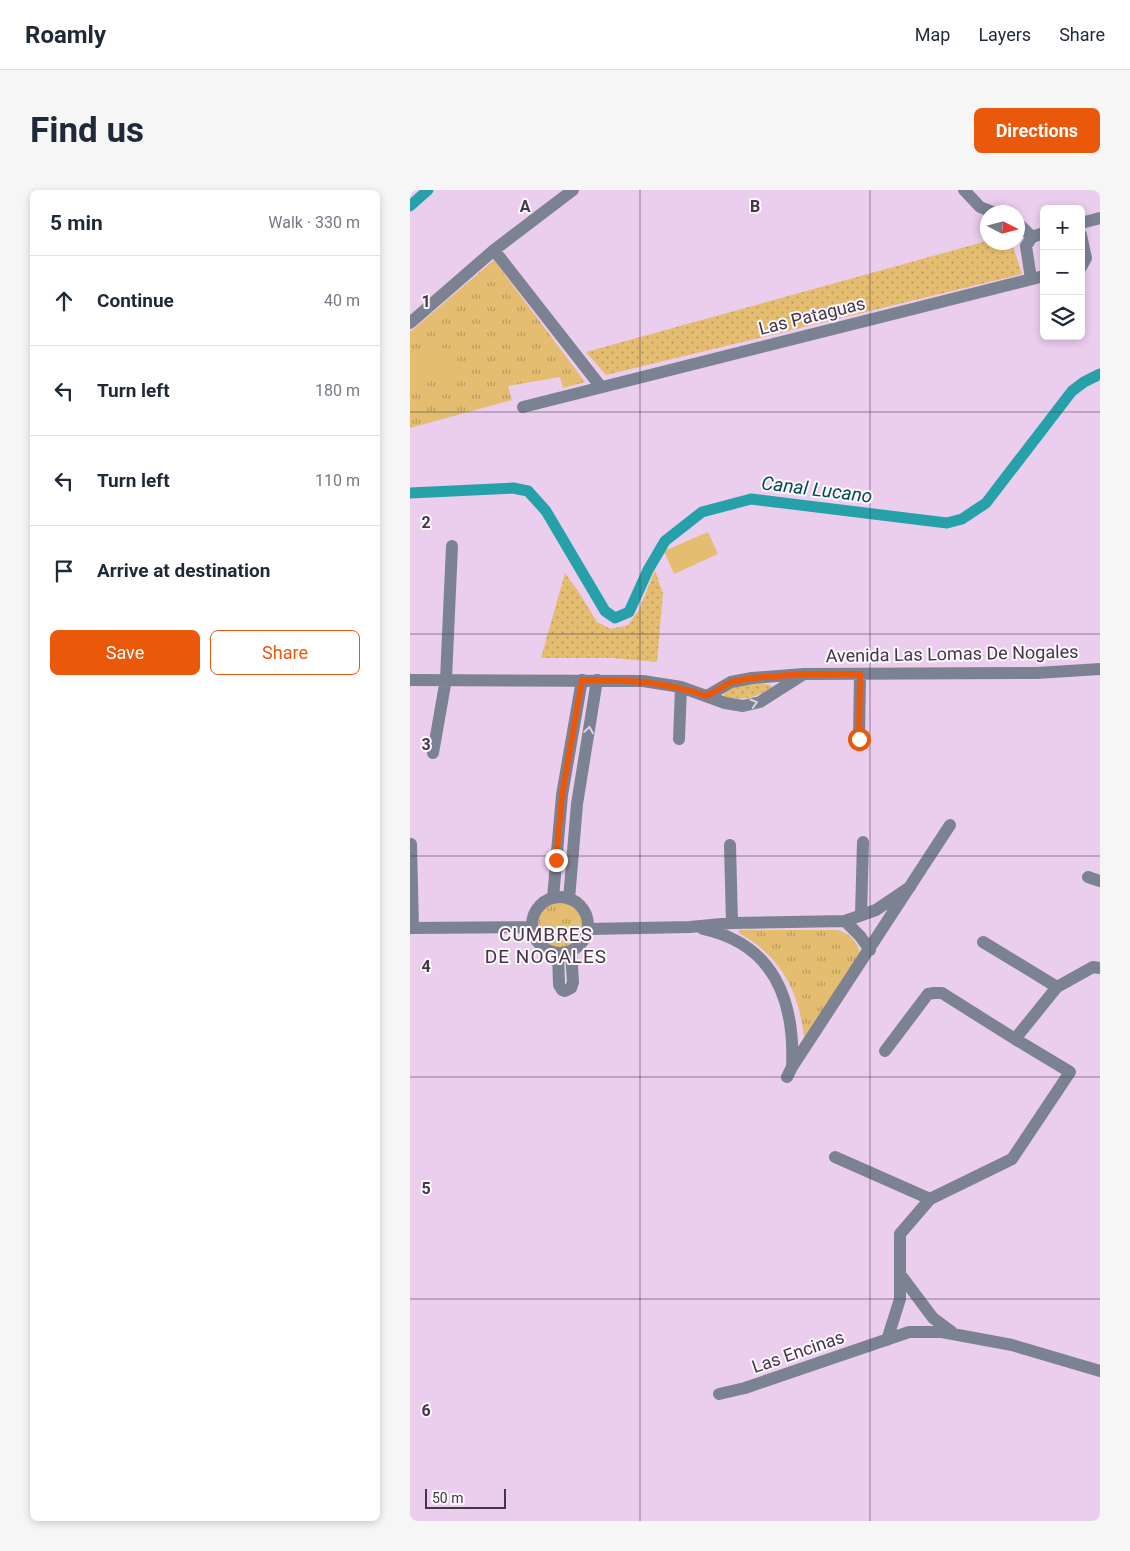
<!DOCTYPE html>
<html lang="en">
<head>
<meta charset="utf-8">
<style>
	:root { --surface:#fff; --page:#f6f6f7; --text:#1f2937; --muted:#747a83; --line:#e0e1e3; --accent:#ea580c }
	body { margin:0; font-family:Roboto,sans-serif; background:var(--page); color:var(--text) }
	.controls { position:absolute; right:15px; top:15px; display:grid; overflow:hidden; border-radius:8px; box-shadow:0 2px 8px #0003 }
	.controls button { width:45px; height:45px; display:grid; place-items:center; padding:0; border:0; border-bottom:1px solid var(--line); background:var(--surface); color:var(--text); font:25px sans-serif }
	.compass { position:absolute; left:570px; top:15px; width:45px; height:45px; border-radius:50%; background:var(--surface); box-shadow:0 2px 8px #0003; rotate:96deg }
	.scale { position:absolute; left:15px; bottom:12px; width:81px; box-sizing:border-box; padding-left:5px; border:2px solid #433745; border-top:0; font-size:14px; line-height:18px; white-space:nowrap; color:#433745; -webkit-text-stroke:4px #fdf7fe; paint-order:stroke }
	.stop { position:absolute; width:15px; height:15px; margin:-11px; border:4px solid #ea580c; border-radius:50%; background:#fff }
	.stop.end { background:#ea580c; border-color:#fff; box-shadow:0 1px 5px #0008 }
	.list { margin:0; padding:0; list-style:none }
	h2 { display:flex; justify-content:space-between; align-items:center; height:65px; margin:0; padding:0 20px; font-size:21px }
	h2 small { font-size:16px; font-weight:400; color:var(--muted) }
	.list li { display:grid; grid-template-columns:32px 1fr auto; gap:15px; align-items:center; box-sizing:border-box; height:90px; padding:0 20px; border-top:1px solid var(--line) }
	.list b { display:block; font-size:19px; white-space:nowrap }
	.list em { font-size:16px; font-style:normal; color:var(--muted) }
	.actions { display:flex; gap:10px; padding:15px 20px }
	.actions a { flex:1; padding:11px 0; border:1px solid var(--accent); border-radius:8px; text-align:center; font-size:18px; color:var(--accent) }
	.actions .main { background:var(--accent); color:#fff }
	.icon { flex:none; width:28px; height:28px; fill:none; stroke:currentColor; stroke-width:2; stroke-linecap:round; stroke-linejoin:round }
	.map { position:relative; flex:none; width:690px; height:1331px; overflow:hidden; border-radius:8px }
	header { display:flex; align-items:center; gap:30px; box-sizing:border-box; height:70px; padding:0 25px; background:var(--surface); border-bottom:1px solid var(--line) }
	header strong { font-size:24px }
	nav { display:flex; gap:28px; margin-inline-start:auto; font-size:18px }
	.intro { display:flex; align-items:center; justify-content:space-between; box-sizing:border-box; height:120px; padding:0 30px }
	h1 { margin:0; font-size:35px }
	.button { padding:12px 22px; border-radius:8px; background:var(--accent); color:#fff; font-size:18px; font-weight:700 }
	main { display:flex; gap:30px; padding:0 30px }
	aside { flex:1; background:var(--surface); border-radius:8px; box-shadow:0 2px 8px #0003 }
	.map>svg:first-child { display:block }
	.grass { fill:url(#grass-dots) }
	.park { fill:url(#park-tufts) }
	.pitch { fill:#e5bd71 }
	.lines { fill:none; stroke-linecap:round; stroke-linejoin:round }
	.canal { stroke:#27a1a9; stroke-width:11 }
	.minor { stroke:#7b8392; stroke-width:12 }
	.oneway { stroke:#d6d4de }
	.route { stroke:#ea580c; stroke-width:6 }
	.grid { fill:none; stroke:#433745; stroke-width:1; stroke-opacity:0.55 }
	.labels { text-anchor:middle; stroke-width:4; stroke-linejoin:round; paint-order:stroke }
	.street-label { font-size:18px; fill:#433745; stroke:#fdf7fe }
	.water-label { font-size:19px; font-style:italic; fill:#044b50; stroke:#fdf7fe }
	.neighbourhood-label { font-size:19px; letter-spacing:1px; fill:#433745; stroke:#fdf7fe }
	.grid-label { font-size:16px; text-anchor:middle; font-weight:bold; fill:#433745; stroke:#fdf7fe; stroke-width:4; stroke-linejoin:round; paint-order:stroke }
</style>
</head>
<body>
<header>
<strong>Roamly</strong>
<nav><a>Map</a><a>Layers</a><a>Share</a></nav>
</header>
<div class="intro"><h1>Find us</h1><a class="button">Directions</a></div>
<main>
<aside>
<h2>5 min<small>Walk · 330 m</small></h2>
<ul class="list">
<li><svg class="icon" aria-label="ahead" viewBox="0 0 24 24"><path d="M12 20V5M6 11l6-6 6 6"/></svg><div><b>Continue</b></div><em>40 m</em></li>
<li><svg class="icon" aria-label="left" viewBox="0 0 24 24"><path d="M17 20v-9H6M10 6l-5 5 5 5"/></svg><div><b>Turn left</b></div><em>180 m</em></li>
<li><svg class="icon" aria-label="left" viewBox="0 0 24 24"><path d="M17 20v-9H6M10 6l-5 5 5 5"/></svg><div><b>Turn left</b></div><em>110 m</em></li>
<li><svg class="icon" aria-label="arrive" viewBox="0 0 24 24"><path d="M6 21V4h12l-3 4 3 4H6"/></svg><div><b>Arrive at destination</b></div></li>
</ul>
<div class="actions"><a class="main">Save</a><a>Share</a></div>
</aside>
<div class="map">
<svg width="690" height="1331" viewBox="0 0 690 1331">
	<defs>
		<pattern id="grass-dots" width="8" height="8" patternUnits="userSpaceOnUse" patternTransform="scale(1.25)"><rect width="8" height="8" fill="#e5bd71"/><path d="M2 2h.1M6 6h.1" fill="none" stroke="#bb9a5f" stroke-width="1.8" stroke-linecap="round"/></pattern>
		<pattern id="park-tufts" width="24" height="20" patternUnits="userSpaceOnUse" patternTransform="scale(1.25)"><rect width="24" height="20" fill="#e5bd71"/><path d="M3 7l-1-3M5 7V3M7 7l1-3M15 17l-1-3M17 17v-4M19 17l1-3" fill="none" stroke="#bb9a5f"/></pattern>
	</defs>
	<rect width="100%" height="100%" fill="#ebcdee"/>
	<path class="grass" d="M577,51L578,52L602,53L612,84L196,185L176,162Z
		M245,380L253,404L247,472L203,468H131L155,383L168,401L187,432L201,439L218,435L229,420Z
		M345,492L361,495L362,498C343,509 334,510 314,507V503L327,495Z"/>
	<path class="park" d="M84,70L175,192L153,198L150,187L98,196L102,210L0,238V142Z
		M128 735a23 23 0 1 1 46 0a23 23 0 1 1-46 0Z
		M329,740H427C438,742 448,752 450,763L394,848C389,800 371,767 329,743Z"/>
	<path class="pitch" d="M40,158L41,184L0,185V159Z
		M298,342L308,364L264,384L254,361Z"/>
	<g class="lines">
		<path class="canal" d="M0,16L18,0
			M0,303L103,298L118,301L136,321L195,421L205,428L219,422L238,380L255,351L292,322L341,309L537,333L552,329L576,313L662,201L674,192L690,184"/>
		<path class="minor" d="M554,0L570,17L583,22
			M608,33L622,47
			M671,33L690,28
			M671,45L676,68L671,77
			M84,60L191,197
			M621,89L616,56L622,47L634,43
			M0,133L84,60L163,0
			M113,217L634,86
			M0,490L233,491L271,497L315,513L333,516L350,512L394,484
			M297,506L321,492L342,488L394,484L627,483L690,479
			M269,549L271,497
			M449,549L450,484
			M23,563L36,489L42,356
			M1,654L3,738
			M320,655L322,733
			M678,687L690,691
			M122 735a28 28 0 1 1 56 0a28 28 0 1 1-56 0Z
			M143,708L152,605L172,490
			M159,709L167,614L187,490
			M451,725L453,652
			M435,731L450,746L460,760
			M0,738L122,737
			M178,739L280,737L322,733L435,731L466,720L500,697
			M293,739C364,754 385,811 382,877
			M573,752L647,797
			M148,764L149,795L152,800L155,801L161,798L163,792L161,762
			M475,861L518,804L524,803H532L605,849
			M377,887L382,877L540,635
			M425,967L520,1009
			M490,1084L523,1128L542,1142
			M477,1150L490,1109V1044L520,1009L602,969L660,882L605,849L647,797L683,777L690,778
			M309,1204L335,1198L499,1142H532L602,1155L690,1181"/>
	</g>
	<defs><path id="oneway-chevron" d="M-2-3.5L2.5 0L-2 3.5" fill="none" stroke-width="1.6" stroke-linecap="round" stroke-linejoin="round" transform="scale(1.25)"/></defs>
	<g class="oneway">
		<use href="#oneway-chevron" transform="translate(344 513) rotate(-16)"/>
		<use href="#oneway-chevron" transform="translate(179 540) rotate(-81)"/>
	</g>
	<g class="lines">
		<path class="route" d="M146,670L152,605L172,490C219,490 252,491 297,506L321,492L342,488L394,484H450L449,549"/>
	</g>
	<path class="grid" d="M230,0V1331M460,0V1331M0,222H690M0,444H690M0,666H690M0,887H690M0,1109H690"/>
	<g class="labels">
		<g class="street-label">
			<text transform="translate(402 126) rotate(-14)" y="6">Las Pataguas</text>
			<text transform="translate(542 464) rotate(-1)" y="6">Avenida Las Lomas De Nogales</text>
			<text transform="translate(388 1162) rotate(-19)" y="6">Las Encinas</text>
		</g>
		<g class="water-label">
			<text transform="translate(407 299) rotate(7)" y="7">Canal Lucano</text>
		</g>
		<g class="neighbourhood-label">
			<text x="136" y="751">CUMBRES<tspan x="136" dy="22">DE NOGALES</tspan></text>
		</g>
	</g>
	<g class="grid-label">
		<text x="115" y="22">A</text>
		<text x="345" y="22">B</text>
		<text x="16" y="117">1</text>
		<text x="16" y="338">2</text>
		<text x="16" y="560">3</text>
		<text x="16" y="782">4</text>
		<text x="16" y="1004">5</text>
		<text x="16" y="1226">6</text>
	</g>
</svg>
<div class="controls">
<button>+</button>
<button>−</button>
<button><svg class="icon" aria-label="layers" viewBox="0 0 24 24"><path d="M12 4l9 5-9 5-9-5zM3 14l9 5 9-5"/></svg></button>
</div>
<svg class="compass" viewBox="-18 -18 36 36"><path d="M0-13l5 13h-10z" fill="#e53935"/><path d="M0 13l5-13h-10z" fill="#747a83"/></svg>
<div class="scale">50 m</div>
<div class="stop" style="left:449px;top:549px"></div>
<div class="stop end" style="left:146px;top:670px"></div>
</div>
</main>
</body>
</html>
